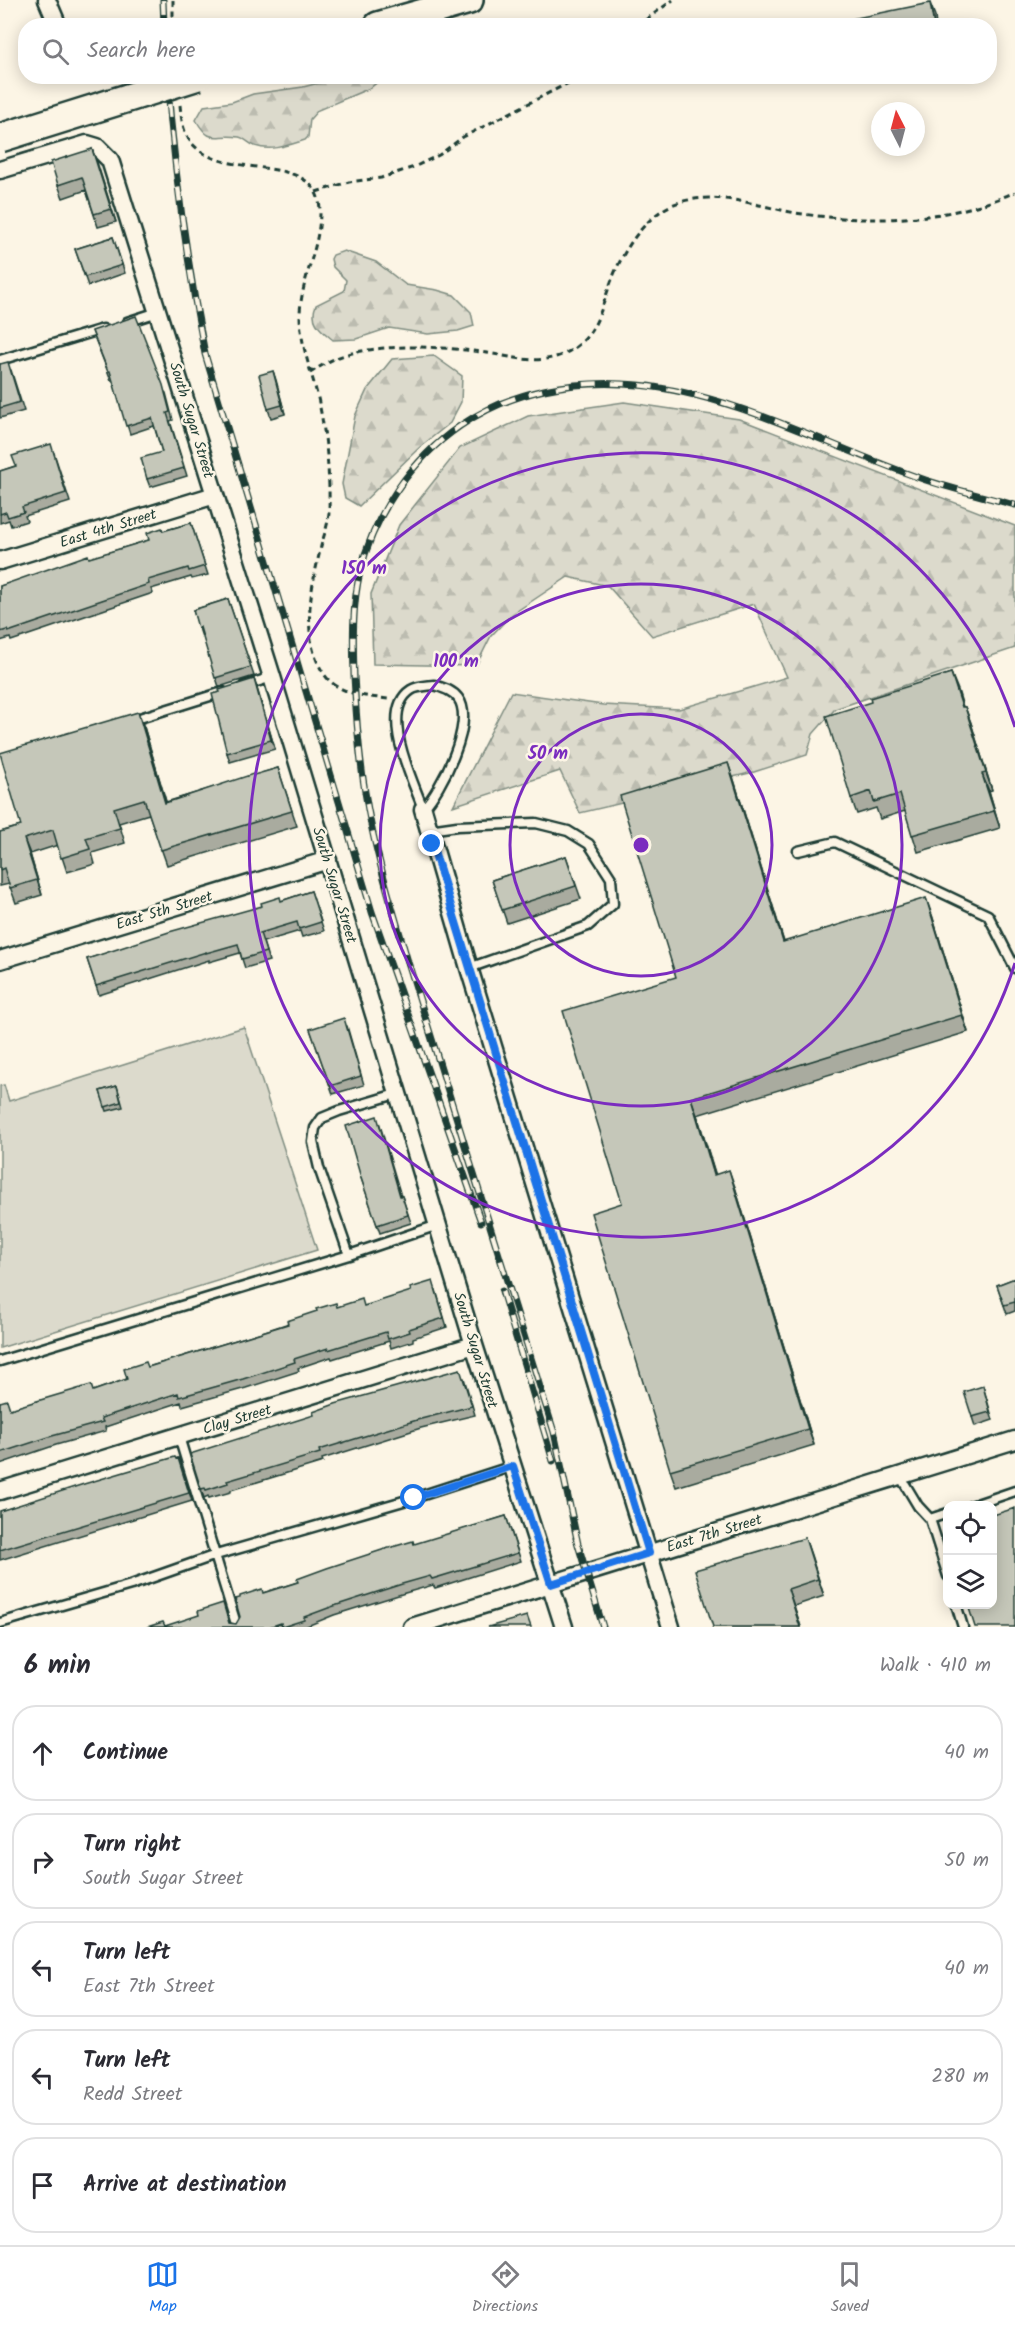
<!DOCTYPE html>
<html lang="en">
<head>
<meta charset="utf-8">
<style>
	:root { --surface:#fff; --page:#f7f7f7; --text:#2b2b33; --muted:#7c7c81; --line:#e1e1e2; --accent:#1a73e8 }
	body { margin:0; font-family:Kalam,sans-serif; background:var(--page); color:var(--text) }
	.controls { position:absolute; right:18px; bottom:18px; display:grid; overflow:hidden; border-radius:12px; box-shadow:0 3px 15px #0003 }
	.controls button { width:54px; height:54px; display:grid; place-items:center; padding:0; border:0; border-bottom:2px solid var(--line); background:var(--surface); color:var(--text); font:30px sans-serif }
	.compass { position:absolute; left:871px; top:102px; width:54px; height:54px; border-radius:50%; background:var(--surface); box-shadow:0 3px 15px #0003; rotate:354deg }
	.stop { position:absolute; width:18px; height:18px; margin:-14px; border:4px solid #1a73e8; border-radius:50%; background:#fff }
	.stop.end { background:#1a73e8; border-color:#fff; box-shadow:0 2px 6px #0008 }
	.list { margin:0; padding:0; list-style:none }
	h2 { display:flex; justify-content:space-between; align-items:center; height:78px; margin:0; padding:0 24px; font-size:26px }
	h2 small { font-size:20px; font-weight:400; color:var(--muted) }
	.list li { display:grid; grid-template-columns:39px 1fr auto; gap:18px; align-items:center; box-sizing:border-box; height:96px; margin:0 12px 12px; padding:0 12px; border:2px solid var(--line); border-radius:24px }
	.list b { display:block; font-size:22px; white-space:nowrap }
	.list p { margin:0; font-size:20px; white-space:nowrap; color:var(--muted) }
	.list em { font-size:20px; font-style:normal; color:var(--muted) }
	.icon { flex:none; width:33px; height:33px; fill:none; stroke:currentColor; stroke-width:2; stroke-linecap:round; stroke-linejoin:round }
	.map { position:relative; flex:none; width:1015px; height:1627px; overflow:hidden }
	.search { position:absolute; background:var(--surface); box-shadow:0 3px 15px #0003; left:18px; right:18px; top:18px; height:66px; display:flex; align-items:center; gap:15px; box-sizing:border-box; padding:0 21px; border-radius:24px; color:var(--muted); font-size:22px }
	.sheet { height:618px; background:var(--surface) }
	nav { display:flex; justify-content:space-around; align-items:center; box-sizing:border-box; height:84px; border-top:2px solid var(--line); background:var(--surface); font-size:16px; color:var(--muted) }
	nav a { display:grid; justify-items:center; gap:3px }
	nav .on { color:var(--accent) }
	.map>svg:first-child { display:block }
	.green { fill:#dcdacc; stroke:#7e8c80; stroke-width:1.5 }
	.forest { fill:url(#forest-firs); stroke:#7e8c80; stroke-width:1.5 }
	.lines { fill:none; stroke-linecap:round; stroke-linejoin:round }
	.service-casing { stroke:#1f3d34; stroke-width:13 }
	.minor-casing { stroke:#1f3d34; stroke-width:21 }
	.primary-casing { stroke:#1f3d34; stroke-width:32 }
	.path { stroke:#1f3d34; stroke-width:3; stroke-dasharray:6 4.5; stroke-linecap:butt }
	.service { stroke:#fcf5e5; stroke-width:8 }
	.minor { stroke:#fcf5e5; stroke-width:16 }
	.primary { stroke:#fcf5e5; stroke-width:27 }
	.rail-casing { stroke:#1f3d34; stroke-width:7 }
	.rail { stroke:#fcf5e5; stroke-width:4.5; stroke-dasharray:14; stroke-linecap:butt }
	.primary-bridge-casing { stroke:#1f3d34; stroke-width:32; stroke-linecap:butt }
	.primary-bridge { stroke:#fcf5e5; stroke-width:27 }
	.wall { fill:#a9ab9f; stroke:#1f3d34; stroke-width:1.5 }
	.shaded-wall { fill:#8a8b82; stroke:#1f3d34; stroke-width:1.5 }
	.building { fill:#c5c7b9; stroke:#1f3d34; stroke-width:1.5 }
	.route { stroke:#1a73e8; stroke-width:8 }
	.ring { fill:none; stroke:#7b2cbf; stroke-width:3 }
	.labels { text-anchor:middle; stroke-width:5; stroke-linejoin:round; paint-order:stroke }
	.street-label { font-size:15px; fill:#1f3d34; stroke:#fcf5e5 }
	.centre { fill:#7b2cbf; stroke:#fcf5e5; stroke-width:3 }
	.ring-label { font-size:18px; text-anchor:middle; font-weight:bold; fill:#7b2cbf; stroke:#fcf5e5; stroke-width:5; stroke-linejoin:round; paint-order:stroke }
</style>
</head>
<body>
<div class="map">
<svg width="1015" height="1627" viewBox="0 0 1015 1627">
	<defs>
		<pattern id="forest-firs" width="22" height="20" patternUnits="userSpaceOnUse" patternTransform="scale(1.5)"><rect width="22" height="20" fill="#dcdacc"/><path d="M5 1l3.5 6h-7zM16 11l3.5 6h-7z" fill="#bcbcb0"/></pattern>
	</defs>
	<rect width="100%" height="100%" fill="#fcf5e5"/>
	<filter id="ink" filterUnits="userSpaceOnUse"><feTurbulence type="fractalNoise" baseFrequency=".0167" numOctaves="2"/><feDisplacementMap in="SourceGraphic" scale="12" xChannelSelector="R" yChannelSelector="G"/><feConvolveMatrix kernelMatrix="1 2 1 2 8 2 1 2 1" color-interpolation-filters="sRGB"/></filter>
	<g filter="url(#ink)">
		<path class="green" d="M244,1027L317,1250L0,1348V1086L4,1085L9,1101Z"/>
		<path class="forest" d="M346,76L384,77L370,88L318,110L310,119L308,137L305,140C289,145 272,152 255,146C249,144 245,138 239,137C215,133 211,146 196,120L204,106L232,102L253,94L303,87Z
			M344,251L376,262L406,285L437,290L454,295L471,312L474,326L458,331L428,334L389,328L356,339L333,340C321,330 309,322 316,305L344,291L346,280L333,267L331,259L333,255Z
			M434,356L462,376L461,402L450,423L420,447L359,506L345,498L342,484L355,416L367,390L392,359Z
			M624,402L739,419L1015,526V648L835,709L813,734L807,755L754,772L580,813L560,771L453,806L511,692L603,705L679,709L787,677L754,604L652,636L608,586L568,577L511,615L491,636L476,666L373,664L371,594L399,525L460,448L528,416Z"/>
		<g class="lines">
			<defs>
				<path id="service" d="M127,322L158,312
					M0,360L103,329
					M434,685C443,688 452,690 458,698C476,722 441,790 423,809C413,780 378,712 411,690C417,686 427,686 434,685Z
					M244,686L272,677
					M130,721L223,692
					M429,830L457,826L536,823L568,831L589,844L611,878L613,904L588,926L469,968
					M798,851L835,842L988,915L1015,968
					M349,1255L319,1168L313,1142L315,1128L322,1118L339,1111L396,1094
					M0,1361L349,1255L438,1225
					M179,1437L237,1627
					M900,1476L918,1506L930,1519L948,1576
					M971,1506L1015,1491
					M930,1519L948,1513
					M956,1604L963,1627
					M0,1623L131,1585L216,1555L414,1498L513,1466"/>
				<path id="minor" d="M47,0L58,26
					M0,170L87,144L97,147L110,160L272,677L474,1345L564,1627
					M0,561L215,495
					M423,809L469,968L671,1627
					M0,960L328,860
					M0,1491L474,1345
					M412,1627L1015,1440"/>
				<path id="primary" d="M378,26L469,0"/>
			</defs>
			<use href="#service" class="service-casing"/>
			<use href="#minor" class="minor-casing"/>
			<use href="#primary" class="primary-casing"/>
			<path class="path" d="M173,0V26
				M637,26L673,0
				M180,105C181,115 182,126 187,136C214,187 320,145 320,212C320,248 301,279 300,314C300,344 311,370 318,398C326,434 330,474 329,511C329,522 324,535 321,546C312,586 299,636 324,674C337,694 367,697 389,699
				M316,192L349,182L381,178L414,167L439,155L463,137L582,76
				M310,373C318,368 325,363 334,359C373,342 444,346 487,353C514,357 539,366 566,353C596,338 600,311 611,282C622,252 646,212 680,202C718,191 758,206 796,213C867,224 949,222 1015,192"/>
			<use href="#service" class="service"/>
			<use href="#minor" class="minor"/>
			<use href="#primary" class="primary"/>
			<defs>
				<path id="rail" d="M163,0L164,26
					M167,76C174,170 187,263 205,354L372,912L481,1222
					M502,1291L553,1461
					M576,1538L603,1627
					M578,1544L554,1432L408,962C392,906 374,850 365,792C359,754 356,715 354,676C353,641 352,606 360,572C374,514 412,459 460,426C512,390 576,379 638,385C737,395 827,446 920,478C951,489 983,496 1015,505"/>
			</defs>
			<use href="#rail" class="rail-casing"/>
			<use href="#rail" class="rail"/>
			<defs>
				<path id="primary-bridge" d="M0,138L198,76"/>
			</defs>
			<use href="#primary-bridge" class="primary-bridge-casing"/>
			<use href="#primary-bridge" class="primary-bridge"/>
		</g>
		<path class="wall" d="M92,149L116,222L98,227L86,190L63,198L58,185Z
			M113,237L125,273L88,286L75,249Z
			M92,331L166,393L173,420L170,421L187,476L150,487L147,479L162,452L154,426L130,434L113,380H111Z
			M0,364L11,370L24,411L0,418Z
			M273,371L285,414L271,418L268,409Z
			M54,453L70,502L25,516L27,521L11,526L9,520L0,523V471Z
			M191,523L208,575L192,579L191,577L151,589L153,593L11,641L10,638L0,641V586L149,540L163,531Z
			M228,599L254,676L219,687L203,636L202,637L193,610Z
			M951,673L963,707H965L971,723L992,790L989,791L1000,828L918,852L905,811L880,819L876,808L857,814L851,798L871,702Z
			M254,679L275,749L230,762L227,753L220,692Z
			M144,727L166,802L278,768L297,826L167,865L149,814L119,823L125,843L92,853L95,864L67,872L58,845L30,854L42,895L16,903L9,884L0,886V832L21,826Z
			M734,780L784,942L932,915L968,1032L697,1115L715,1174L735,1187L814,1445L676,1487L670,1470L676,977Z
			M566,856L581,899L507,923L492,880Z
			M311,891L324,931L302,937L300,931L263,942L269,961L245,968L240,953L209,962V960L99,995L87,959L281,901Z
			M347,1026L364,1085L333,1094L310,1029Z
			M117,1086L123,1107L107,1111L100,1091Z
			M380,1125L401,1196H402L411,1223L380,1233L361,1178Z
			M1015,1278V1311L1007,1314L997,1285Z
			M436,1290L447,1327L413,1338V1341L391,1348L389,1341L332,1359L331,1357L298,1368L299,1371L246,1388L182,1406L181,1402L105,1427L106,1431L56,1445L0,1464V1402L10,1409L93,1391L127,1379L148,1367L262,1332L337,1307L364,1306Z
			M464,1378L475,1415L421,1428L322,1459L323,1462L231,1490V1492L209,1498L208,1496L204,1498L201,1489Z
			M983,1386L993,1420L975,1426L972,1417Z
			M178,1458L192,1501L0,1560V1511Z
			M506,1516L521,1561L435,1588L433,1585L405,1593L334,1615L307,1626V1627H147L229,1623L236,1624L263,1593Z
			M805,1538L824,1596L794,1606L801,1627H713Z"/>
		<path class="shaded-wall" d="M930,3L935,16L936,26H934Z
			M92,149L97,162L116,222L111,209Z
			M273,371L276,380L285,414L282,405Z
			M951,673L958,690L968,724L962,707Z
			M254,679L257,688L275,749L271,740Z
			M965,707L971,723L992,790L986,773Z
			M138,712L144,727L171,818L165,803Z
			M728,763L734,780L789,959L783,942Z
			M982,774L989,791L1000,828L994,811Z
			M24,839L30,854L42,895L37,880Z
			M926,898L932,915L968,1032L962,1015Z
			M691,1098L697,1115L721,1192L714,1175Z
			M729,1170L735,1187L814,1445L808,1429Z
			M805,1538L811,1555L824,1596L818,1579Z
			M788,1589L794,1606L801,1627H800Z"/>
		<path class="building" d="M930,3L934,26H852L851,19Z
			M92,149L111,209L94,214L82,177L58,185L51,162Z
			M113,237L122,265L85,277L75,249Z
			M136,316L163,385L170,412L167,413L184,468L147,479L141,458L162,452L152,418L126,426L110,371H108L92,331Z
			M8,362L20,402L0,408V364Z
			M273,371L282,405L268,409L259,375Z
			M51,444L66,493L22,507L24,512L8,517L6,512L0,514V471L16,466L12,456Z
			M191,523L205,566L189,571L188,568L148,580L149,584L8,632L7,630L0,632V586L88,555L89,558L149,540L147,533L162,528L163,531Z
			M228,599L251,667L215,678L200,627L198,628L193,610Z
			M951,673L962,707H965L986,773L982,774L994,811L912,835L900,794L874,802L871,791L851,798L826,716L871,702L870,698Z
			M254,679L271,740L227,753L212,694L220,692L219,690Z
			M138,712L165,803L253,774L254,775L278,768L292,811L161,850L144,799L114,808L120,828L86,838L90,849L61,858L53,830L24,839L37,880L10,888L4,868L0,870V832L21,826L0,753Z
			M728,763L783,942L926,898L962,1015L691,1098L714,1175L729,1170L808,1429L670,1470L591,1213L622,1203L563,1011L676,977L620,796Z
			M566,856L576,886L502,910L492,880Z
			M311,891L321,922L299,929L297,922L260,933L266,952L242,959L238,944L206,953V952L96,986L87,959L169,932L262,906L261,903L280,897L281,901Z
			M344,1018L361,1076L330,1086L310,1029Z
			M117,1086L121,1102L105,1107L100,1091Z
			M377,1116L400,1196H402L408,1215L377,1225L361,1178L346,1126Z
			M1015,1278V1302L1004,1305L997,1285Z
			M433,1281L444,1318L409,1329L410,1332L388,1339L386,1332L328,1350V1348L294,1359L295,1362L243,1379L179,1397L178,1393L101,1418L103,1422L52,1436L0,1453V1402L7,1400L10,1409L91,1385L93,1391L127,1379L124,1369L146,1362L148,1367L262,1332L288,1324L287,1321L317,1311L316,1309L336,1303L337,1307L362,1299L364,1306L411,1291L410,1288Z
			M460,1369L472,1406L417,1420L319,1450L320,1453L227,1481L228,1483L206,1490L205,1488L201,1489L190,1454L314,1415L313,1412L335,1404Z
			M983,1386L990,1412L972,1417L964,1392Z
			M175,1457L176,1459L178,1458L189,1493L0,1550V1511L84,1484Z
			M1015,1508V1627H975L968,1605H993V1515Z
			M506,1516L518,1553L432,1579L430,1576L402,1584L331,1607L304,1617V1620L282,1627L281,1623L269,1627H147L163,1622L165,1626L199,1615L198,1611L223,1603L229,1623L236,1624L240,1617L235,1599L240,1598V1596L262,1589L263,1593L298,1582L297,1579L327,1568L382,1550L413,1541L414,1544Z
			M948,1529V1539L945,1530Z
			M805,1538L818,1579L788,1589L800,1627H713L695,1570Z
			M527,1616L531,1627H488Z"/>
	</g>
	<g class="lines" filter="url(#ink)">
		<path class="route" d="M414,1498L513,1466L551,1584L649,1553L432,844"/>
	</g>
	<g class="ring">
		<circle cx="641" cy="845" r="131"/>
		<circle cx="641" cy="845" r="261"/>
		<path d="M1015 963A392 392 0 1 1 1015 727"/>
	</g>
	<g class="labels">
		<g class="street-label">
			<text transform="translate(192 420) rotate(73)" y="5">South Sugar Street</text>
			<text transform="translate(108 528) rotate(-17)" y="5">East 4th Street</text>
			<text transform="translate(335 885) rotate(73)" y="5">South Sugar Street</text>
			<text transform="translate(164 910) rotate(-17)" y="5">East 5th Street</text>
			<text transform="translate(476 1350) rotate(73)" y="5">South Sugar Street</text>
			<text transform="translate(237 1419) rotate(-17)" y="5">Clay Street</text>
			<text transform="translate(714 1533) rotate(-17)" y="5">East 7th Street</text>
		</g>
	</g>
	<circle cx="641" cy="845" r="9" class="centre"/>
	<g class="ring-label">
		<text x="364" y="574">150 m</text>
		<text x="456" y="667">100 m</text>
		<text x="548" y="759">50 m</text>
	</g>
</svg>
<div class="controls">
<button><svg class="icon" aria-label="locate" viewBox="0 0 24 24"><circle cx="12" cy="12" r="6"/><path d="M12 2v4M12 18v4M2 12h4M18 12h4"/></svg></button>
<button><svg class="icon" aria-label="layers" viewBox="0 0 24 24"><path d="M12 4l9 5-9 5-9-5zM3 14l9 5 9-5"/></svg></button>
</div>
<svg class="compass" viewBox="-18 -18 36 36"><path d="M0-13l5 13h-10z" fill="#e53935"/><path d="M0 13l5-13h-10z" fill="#7c7c81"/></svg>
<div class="stop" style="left:414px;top:1498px"></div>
<div class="stop end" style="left:432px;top:844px"></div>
<div class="search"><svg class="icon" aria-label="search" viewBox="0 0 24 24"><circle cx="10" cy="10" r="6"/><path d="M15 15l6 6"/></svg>Search here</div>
</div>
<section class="sheet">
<h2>6 min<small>Walk · 410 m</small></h2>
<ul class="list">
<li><svg class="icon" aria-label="ahead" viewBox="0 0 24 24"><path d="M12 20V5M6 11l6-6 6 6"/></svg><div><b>Continue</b></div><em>40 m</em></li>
<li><svg class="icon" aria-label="right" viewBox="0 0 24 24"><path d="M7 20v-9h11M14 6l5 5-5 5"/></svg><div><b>Turn right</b><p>South Sugar Street</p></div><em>50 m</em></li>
<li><svg class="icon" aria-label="left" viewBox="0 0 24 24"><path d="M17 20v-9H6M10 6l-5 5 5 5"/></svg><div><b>Turn left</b><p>East 7th Street</p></div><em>40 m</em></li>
<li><svg class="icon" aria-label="left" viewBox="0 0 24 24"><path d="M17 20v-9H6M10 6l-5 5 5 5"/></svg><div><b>Turn left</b><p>Redd Street</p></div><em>280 m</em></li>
<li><svg class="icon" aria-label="arrive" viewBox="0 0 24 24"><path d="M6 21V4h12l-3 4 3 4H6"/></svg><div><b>Arrive at destination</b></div></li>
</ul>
</section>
<nav>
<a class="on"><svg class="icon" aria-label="map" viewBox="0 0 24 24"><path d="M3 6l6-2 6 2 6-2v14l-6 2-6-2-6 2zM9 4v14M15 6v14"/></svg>Map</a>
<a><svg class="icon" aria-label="directions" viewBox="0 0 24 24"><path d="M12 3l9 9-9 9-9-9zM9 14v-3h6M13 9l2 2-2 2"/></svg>Directions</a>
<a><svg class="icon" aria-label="saved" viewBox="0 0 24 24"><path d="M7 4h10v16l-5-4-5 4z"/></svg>Saved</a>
</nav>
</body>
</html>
